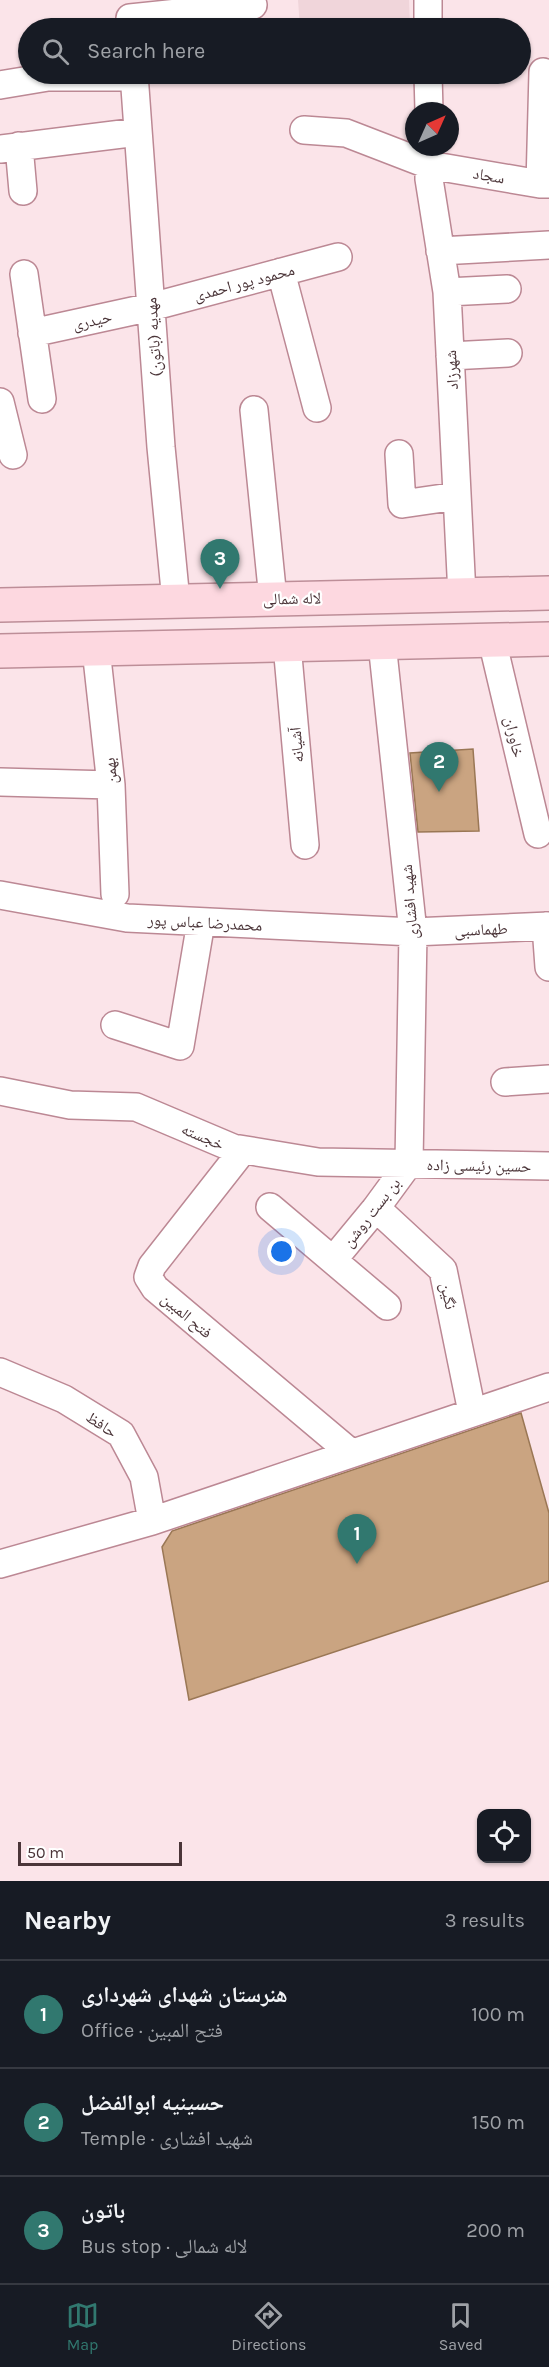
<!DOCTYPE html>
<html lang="en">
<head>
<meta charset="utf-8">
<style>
	:root { --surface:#171b24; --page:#242831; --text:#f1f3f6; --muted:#9ea1a6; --line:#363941; --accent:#31786f }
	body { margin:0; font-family:Karla,"Noto Naskh Arabic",sans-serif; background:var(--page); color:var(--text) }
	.controls { position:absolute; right:18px; bottom:18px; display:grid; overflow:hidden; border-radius:12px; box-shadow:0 2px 4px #0004 }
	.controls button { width:54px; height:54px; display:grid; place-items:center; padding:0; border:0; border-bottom:2px solid var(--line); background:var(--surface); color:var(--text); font:30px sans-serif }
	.compass { position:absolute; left:405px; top:102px; width:54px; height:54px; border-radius:50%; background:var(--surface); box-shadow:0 2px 4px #0004; rotate:45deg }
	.scale { position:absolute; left:18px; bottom:15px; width:164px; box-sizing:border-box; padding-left:6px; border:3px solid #4b3539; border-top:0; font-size:16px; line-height:21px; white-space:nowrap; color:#4b3539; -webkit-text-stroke:4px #fff; paint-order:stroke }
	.you { position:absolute; left:282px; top:1252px; width:21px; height:21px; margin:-15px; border:4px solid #fff; border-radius:50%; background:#1a73e8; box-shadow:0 0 0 9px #1a73e833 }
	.badge { display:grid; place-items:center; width:39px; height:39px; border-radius:50%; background:var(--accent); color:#fff; font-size:20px; font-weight:700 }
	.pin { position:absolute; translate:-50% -50px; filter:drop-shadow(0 2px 3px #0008) }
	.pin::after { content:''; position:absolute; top:32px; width:21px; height:18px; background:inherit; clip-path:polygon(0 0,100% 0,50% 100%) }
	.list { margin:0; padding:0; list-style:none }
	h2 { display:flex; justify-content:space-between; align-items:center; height:78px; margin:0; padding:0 24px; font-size:26px }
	h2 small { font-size:20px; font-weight:400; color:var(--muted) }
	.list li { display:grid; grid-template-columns:39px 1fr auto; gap:18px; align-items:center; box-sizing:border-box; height:108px; padding:0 24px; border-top:2px solid var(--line) }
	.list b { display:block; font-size:22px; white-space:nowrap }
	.list p { margin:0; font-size:20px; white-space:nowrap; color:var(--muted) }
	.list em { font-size:20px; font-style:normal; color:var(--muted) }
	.icon { flex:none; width:33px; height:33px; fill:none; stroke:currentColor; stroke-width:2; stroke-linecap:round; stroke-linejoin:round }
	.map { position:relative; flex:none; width:549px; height:1881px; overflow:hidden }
	.search { position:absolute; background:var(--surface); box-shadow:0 2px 4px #0004; left:18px; right:18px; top:18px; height:66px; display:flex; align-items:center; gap:15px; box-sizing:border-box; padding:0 21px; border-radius:33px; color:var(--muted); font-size:22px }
	.sheet { height:402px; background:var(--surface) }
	nav { display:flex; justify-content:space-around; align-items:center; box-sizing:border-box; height:84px; border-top:2px solid var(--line); background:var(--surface); font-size:16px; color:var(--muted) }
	nav a { display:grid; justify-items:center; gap:3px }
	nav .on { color:var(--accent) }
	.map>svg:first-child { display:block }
	.built { fill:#f0d5da }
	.building { fill:#caa481; stroke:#9a7755; stroke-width:1.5 }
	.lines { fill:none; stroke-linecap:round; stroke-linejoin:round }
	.minor-casing { stroke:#bc8894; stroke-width:30 }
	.major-casing { stroke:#bd8e98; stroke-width:36 }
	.minor { stroke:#fff; stroke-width:27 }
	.major { stroke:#fdd8e0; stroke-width:33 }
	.labels { text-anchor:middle; stroke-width:4.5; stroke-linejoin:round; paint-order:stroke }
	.street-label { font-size:16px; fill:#4b3539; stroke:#fff }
</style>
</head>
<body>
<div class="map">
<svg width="549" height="1881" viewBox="0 0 549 1881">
	<rect width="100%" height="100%" fill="#fbe4e9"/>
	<path class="built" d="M298,0H409L410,28H300Z"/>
	<path class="building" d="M473,749L479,831L418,832L410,753Z
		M521,1413L549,1513V1581L189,1700L162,1547L172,1531Z"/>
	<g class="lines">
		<defs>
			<path id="minor" d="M428,0V28
				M130,18L253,5
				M134,74L161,447L176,601
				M428,74L429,111
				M0,85L48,77H134
				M304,130L346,133L429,165L540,184H549
				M19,146L23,191
				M429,147V179L447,292L462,595
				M0,149L138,132
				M540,184L543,72
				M440,251L549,245
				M281,272L317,408
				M24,274L42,399
				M447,292L507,289
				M32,333L151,307L338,257
				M450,356L508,353
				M0,402L13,455
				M254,410L273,599
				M399,454L402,504L457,496
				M492,640L538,834
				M382,643L413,932L409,1163
				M287,645L305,845
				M96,649L111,785L115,894
				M0,782L111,785
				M0,895L127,918L413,932L549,926
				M546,926L549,967
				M115,1025L180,1046L201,922
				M505,1082L549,1079
				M0,1091L70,1105L136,1107L233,1148L318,1162L549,1166
				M243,1150L152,1266L148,1277L155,1288L351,1453
				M270,1207L387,1306
				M376,1208L443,1270L472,1412
				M333,1260L376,1208L409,1163
				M0,1372L64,1399L121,1434L144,1477L152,1521
				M0,1564L152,1521L549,1387"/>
			<path id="major" d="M0,605L549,593
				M0,651L549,639"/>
		</defs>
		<use href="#minor" class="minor-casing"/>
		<use href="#major" class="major-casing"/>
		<use href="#minor" class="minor"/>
		<use href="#major" class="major"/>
	</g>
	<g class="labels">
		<g class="street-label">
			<text transform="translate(489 175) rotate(10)" y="6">سجاد</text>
			<text transform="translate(244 282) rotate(-15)" y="6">محمود پور احمدی</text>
			<text transform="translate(92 320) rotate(-12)" y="6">حیدری</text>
			<text transform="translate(153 337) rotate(-94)" y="6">مهدیه (باتون)</text>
			<text transform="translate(451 370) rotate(-93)" y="6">شهرزاد</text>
			<text transform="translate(292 598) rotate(-1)" y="6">لاله شمالی</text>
			<text transform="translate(515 737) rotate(77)" y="6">خاوران</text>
			<text transform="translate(296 745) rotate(-95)" y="6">آشیانه</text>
			<text transform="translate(110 771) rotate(-96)" y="6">بهمن</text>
			<text transform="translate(409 902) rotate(-95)" y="6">شهید افشاری</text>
			<text transform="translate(205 922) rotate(3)" y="6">محمدرضا عباس پور</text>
			<text transform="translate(481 929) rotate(-3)" y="6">طهماسبی</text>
			<text transform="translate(203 1136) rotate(23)" y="6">خجسته</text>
			<text transform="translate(479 1165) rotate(1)" y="6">حسین رئیسی زاده</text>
			<text transform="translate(371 1212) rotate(-52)" y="6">بن بست روشن</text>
			<text transform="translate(449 1296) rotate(78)" y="6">نگین</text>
			<text transform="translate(187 1315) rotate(40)" y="6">فتح المبین</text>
			<text transform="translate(102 1424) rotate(34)" y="6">حافظ</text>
		</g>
	</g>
</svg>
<div class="controls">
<button><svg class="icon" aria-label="locate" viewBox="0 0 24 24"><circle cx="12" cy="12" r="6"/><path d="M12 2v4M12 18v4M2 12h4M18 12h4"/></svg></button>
</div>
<svg class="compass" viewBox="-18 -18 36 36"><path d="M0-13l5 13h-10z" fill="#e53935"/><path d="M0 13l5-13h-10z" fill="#9ea1a6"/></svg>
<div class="scale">50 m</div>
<div class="you"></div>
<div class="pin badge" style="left:357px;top:1564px">1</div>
<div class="pin badge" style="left:439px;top:792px">2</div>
<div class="pin badge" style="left:220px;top:589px">3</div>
<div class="search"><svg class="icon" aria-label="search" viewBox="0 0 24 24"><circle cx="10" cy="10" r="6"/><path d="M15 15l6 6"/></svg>Search here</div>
</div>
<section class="sheet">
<h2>Nearby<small>3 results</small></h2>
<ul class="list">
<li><span class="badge">1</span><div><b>هنرستان شهدای شهرداری</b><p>Office · فتح المبین</p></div><em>100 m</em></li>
<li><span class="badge">2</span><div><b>حسینیه ابوالفضل</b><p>Temple · شهید افشاری</p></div><em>150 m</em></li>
<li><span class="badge">3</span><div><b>باتون</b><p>Bus stop · لاله شمالی</p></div><em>200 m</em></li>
</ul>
</section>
<nav>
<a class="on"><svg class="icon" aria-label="map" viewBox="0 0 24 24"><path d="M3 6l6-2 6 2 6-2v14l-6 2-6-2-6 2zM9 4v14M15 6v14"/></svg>Map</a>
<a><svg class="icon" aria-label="directions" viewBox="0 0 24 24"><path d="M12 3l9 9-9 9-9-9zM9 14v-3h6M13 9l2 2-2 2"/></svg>Directions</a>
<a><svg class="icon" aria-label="saved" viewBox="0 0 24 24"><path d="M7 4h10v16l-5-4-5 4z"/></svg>Saved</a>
</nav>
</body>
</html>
